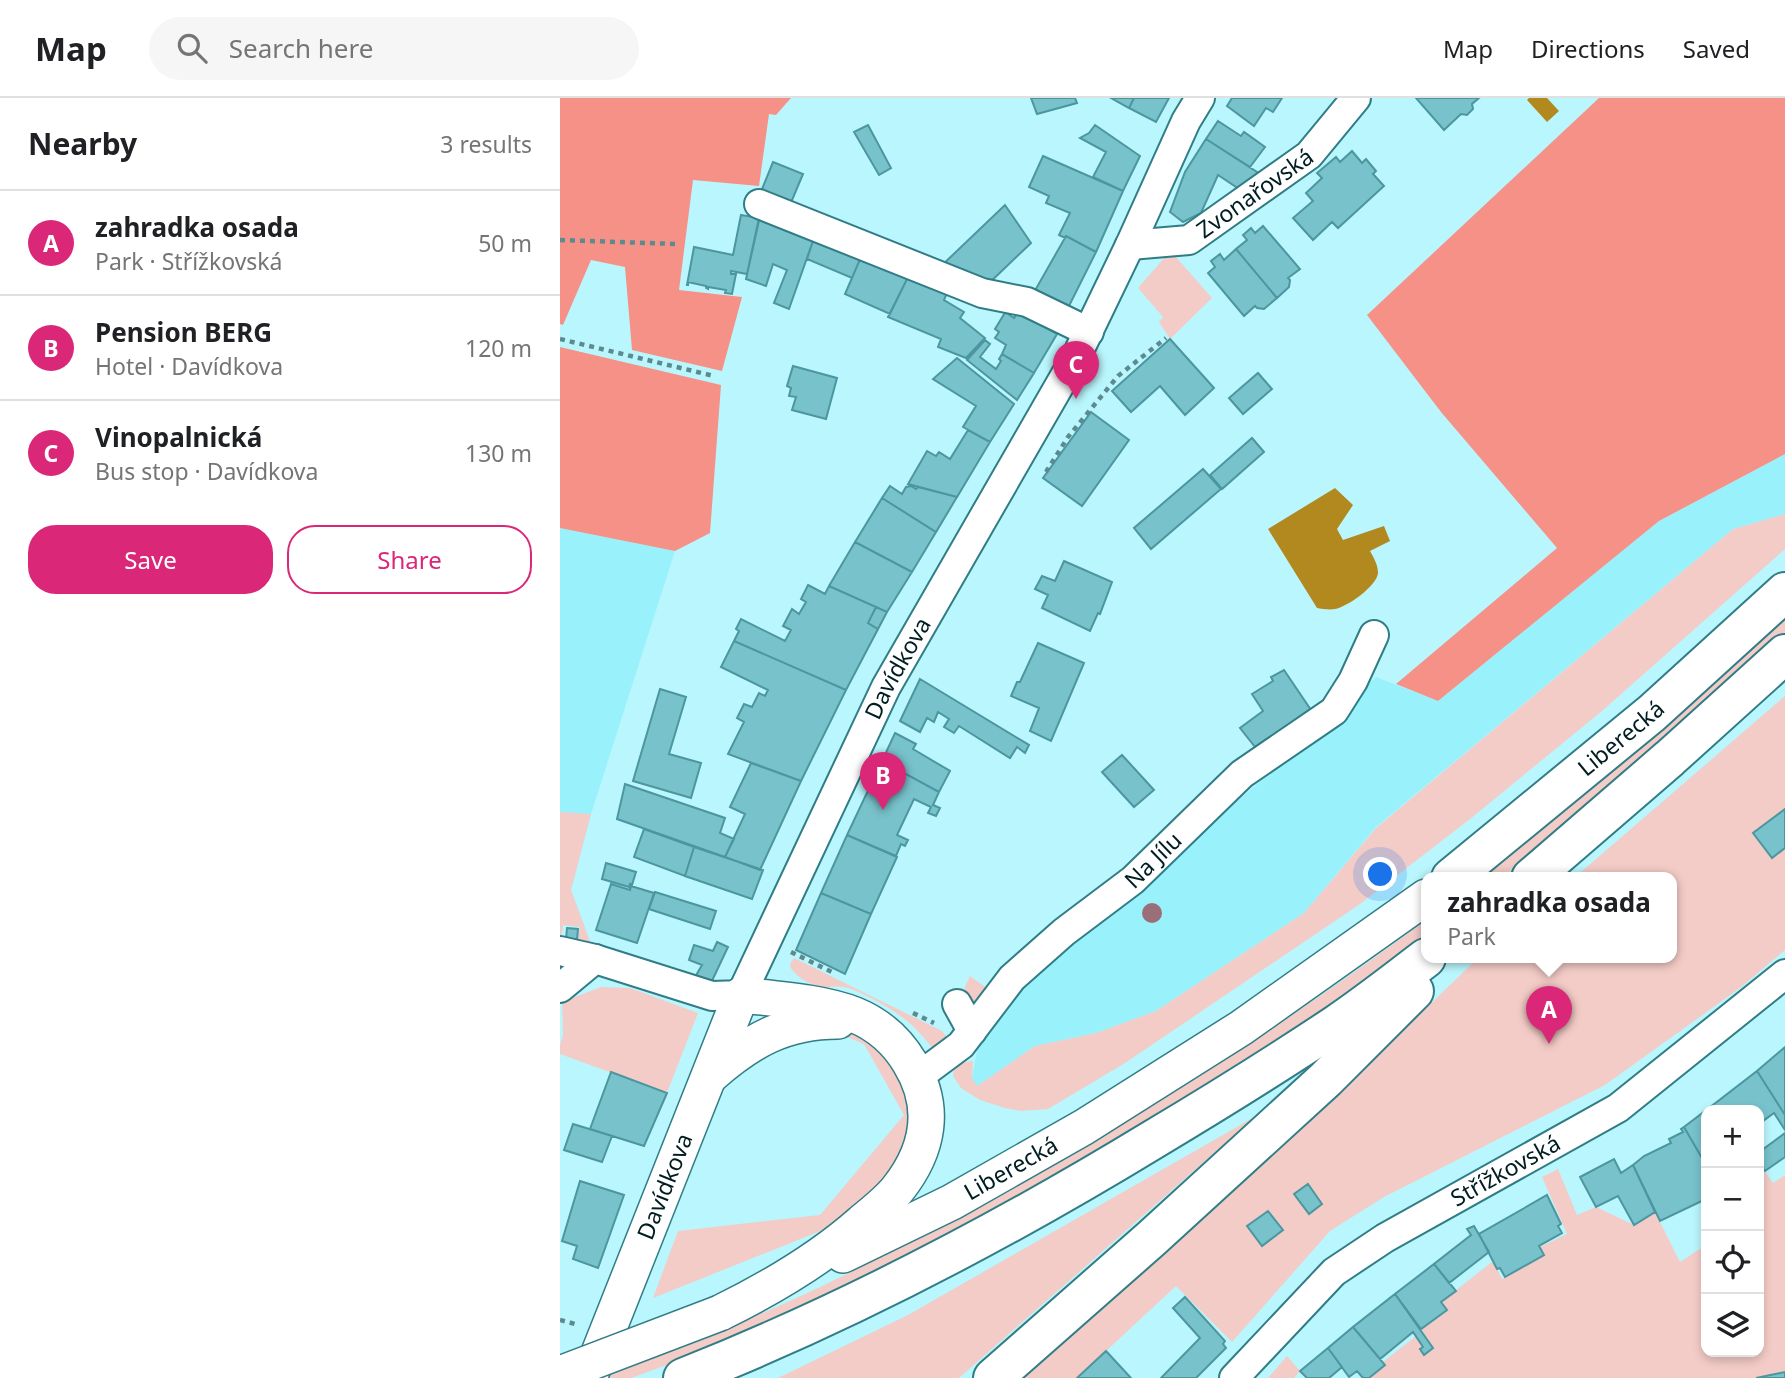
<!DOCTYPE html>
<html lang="en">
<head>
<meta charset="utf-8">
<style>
	:root { --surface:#fff; --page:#f6f6f6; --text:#202124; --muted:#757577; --line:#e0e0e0; --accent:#db2777 }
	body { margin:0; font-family:"Noto Sans",sans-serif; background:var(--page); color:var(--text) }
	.controls { position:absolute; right:21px; bottom:21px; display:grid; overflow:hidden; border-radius:14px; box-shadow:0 4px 10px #0003 }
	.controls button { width:63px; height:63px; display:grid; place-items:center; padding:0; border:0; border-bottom:2px solid var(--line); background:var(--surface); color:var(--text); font:35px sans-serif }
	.you { position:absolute; left:821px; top:777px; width:24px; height:24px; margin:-18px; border:5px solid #fff; border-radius:50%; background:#1a73e8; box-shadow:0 0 0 10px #1a73e833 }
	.badge { display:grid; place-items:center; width:46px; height:46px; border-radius:50%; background:var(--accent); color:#fff; font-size:23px; font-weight:700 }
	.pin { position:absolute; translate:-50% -58px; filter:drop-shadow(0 2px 4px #0008) }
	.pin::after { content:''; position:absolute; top:37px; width:24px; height:21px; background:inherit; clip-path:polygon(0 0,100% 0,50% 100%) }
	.popup { position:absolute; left:861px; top:774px; width:256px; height:91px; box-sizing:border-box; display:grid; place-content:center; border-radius:14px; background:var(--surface); filter:drop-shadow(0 2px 5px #0005); font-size:23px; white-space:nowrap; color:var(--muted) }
	.popup b { font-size:26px; color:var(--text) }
	.popup::after { content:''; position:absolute; left:50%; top:100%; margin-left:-14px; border:14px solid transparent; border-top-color:var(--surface) }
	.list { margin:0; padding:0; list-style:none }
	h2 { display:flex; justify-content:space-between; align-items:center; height:91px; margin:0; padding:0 28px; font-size:30px }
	h2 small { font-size:23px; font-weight:400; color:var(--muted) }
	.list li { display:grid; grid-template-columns:46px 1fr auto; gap:21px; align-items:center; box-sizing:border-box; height:105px; padding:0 28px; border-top:2px solid var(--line) }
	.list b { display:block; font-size:26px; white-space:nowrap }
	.list p { margin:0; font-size:23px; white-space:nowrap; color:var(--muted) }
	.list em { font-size:23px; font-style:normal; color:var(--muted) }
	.actions { display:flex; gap:14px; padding:21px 28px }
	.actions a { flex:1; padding:16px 0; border:2px solid var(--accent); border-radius:28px; text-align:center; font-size:24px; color:var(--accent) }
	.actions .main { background:var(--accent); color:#fff }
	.icon { flex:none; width:38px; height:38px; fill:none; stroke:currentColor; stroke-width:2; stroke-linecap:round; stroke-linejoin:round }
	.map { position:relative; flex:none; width:1225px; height:1280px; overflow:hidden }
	header { display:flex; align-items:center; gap:42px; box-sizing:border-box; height:98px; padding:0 35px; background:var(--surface); border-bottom:2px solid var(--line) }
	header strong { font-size:33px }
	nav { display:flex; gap:38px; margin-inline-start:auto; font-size:24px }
	.search { width:490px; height:63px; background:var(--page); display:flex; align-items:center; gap:18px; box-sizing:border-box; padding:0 24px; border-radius:38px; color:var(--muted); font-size:26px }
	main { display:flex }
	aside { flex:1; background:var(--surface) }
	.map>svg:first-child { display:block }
	.built { fill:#99f1fc }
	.green { fill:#f4ccc7 }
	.forest { fill:#f69188 }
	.water { fill:#b2891f }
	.building { fill:#78c2cb; stroke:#4b969f; stroke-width:2 }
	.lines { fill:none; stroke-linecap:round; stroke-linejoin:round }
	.minor-casing { stroke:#307d86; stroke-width:32 }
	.major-casing { stroke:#307d86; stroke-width:38 }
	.highway-casing { stroke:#307d86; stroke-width:42 }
	.path { stroke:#5d8a8f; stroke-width:4.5; stroke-dasharray:5 5; stroke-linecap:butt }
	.minor { stroke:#fff; stroke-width:28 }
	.major { stroke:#fff; stroke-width:35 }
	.highway { stroke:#fff; stroke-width:38 }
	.major-bridge-casing { stroke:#307d86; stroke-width:38; stroke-linecap:butt }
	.major-bridge { stroke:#fff; stroke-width:35 }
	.tree { fill:#9a6f79 }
	.labels { text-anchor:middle; stroke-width:5; stroke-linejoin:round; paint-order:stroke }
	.street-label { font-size:23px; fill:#001d21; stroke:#ecfafb }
</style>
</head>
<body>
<header>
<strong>Map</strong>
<div class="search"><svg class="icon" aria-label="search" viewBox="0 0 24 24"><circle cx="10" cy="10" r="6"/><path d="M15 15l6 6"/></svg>Search here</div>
<nav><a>Map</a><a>Directions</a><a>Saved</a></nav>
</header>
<main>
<aside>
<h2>Nearby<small>3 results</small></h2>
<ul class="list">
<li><span class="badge">A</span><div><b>zahradka osada</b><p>Park · Střížkovská</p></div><em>50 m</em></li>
<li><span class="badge">B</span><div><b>Pension BERG</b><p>Hotel · Davídkova</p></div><em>120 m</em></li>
<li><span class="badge">C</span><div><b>Vinopalnická</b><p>Bus stop · Davídkova</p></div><em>130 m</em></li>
</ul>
<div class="actions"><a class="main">Save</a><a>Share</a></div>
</aside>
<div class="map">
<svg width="1225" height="1280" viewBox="0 0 1225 1280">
	<rect width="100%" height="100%" fill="#baf6fd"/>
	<path class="built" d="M1225,356V416L1173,431L816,729L744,815L596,913L536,935L475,948L416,989L412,980L418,947L470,872L639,735L789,609L798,596L816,579L878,603L1099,423Z
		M0,430L115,453L31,716L11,792L32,849L17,847L20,829L3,827L0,849Z"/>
	<path class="green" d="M605,159H616L652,200L610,241L599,224L603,219L578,190Z
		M1225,416V451L1042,613L910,721L800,806L565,965L488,1011L461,1013L445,1010L420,1002L401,990L393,978L395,966L413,963L412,980L417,988L475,948L536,935L596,913L744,815L816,730L1173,431Z
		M1225,520V538L994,737L941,780H920L986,727Z
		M1225,598V852L1180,890L1045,987L824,1099L770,1133L672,1244L616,1188L517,1280H458L775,998L918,860H1112V780H1014Z
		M0,714L31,716L11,792L32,849L17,847L20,829L3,827L0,849Z
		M866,822V837L724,939L500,1078L273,1198L159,1248L71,1280H46L48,1275C109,1252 171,1230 230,1203C455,1099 668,969 866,822Z
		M234,860L382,933L389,942L375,954C356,927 338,914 309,899C301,895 292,890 283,889C278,888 272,889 267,889C252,889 238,881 230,869L231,864Z
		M410,878L432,894L415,919L399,902Z
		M41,889L70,890L138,915L107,995L0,956V947L3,937L2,904Z
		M286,931L313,946L331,968L344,990L350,1021L349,1034L338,1067L302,1109L258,1134L93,1200L118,1133L260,1117L344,1017L304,946L280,936Z
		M696,1018L399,1280H218L348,1217Z
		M1201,1068L1213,1085L1225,1077V1274L1196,1280H809L825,1267L823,1264L856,1238L863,1249L860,1251L863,1256L873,1250L861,1231L887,1212L881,1204L933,1163L942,1181L984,1157L980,1149L1007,1136L982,1079L998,1071L1017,1117L1036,1109L1074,1127L1095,1114L1120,1164L1146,1147V1254H1199V1069Z
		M727,1258L740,1273L734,1280H708Z"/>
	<path class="forest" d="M0,0H231L216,17L209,16L199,88L133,82L119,192L182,199L162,273L72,252L65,169L31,162L3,227L0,226Z
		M1039,0H1225V356L1099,423L878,603L836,586L997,450L881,314L807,217Z
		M0,249L161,287L150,435L115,453L0,430Z"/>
	<path class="water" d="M969,0H987L999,13L987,24L967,2Z
		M775,390L793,407L777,431L783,442L824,428L830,443L810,453C814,460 818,467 818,475C817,488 787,509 775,511C770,512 762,511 757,510L708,431Z"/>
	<path class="building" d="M471,0H515L517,5L477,16Z
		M551,0H574L569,10Z
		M574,0H609L596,24L569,10Z
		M672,0H722L713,14L706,10L694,28L667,8Z
		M856,0H919L912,6L913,11L907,17L901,16L884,32Z
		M658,23L681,38L684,34L705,49L690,69L646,41Z
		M308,27L331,70L319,77L294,34Z
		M535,27L580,58L563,93L533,79L546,54L520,40L529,35Z
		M646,41L700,76L682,93L658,77L641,115L623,124L610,114L625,74Z
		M792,53L802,65L806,61L816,73L813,76L824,88L778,130L772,124L753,142L733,120L753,103L746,95L762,80L757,75L776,59L780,64Z
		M483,58L563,93L536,154L506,138L505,140L499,137L510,115L486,105L489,98L469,89Z
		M213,64L243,76L230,107L200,96Z
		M445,107L471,145L424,190L377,172Z
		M181,117L199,120L187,176L171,173V176H176L172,196L165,195L166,192L148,189V191L146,190V188L128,184V187H127L134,149L173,157Z
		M200,118L254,140L229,211L214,205L227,172L213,166L206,188L186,181Z
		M703,128L740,171L728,180L730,182L729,189L717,200L676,151L687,142L683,137L691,130L695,135Z
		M506,138L536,154L506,214L473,196Z
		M254,140L301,159L292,180L247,161Z
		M676,151L717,200L704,211L697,210L695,208L684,218L648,175L655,169L651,163L660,156L664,162Z
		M301,159L348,179L330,216L285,196Z
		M348,179L387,195L384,202L404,214L400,220L425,240L406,260L378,249L381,241L328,219Z
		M446,213L447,215L454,220L458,214L497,236L474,275L442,256L446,247L435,240L439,234L435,231Z
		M610,241L654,290L625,317L600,288L571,314L552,293Z
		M425,242L430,246L420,259L436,271L441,263L439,261L442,256L474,275L457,302L407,262Z
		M397,260L454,306L430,344L403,329L416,308L373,281Z
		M233,268L277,280L266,321L232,312L236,299L229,298L231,290L227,288Z
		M698,275L712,291L683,316L669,300Z
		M531,314L569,342L522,408L483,380Z
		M408,332L430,344L397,399L348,386L367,353L376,358L379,354L390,361Z
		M692,340L704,354L662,391L650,377Z
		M643,371L661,391L591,451L574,430Z
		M330,388L342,396L346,389L351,388L356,391L358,389L397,399L376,434L322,400Z
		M322,400L376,434L352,474L295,444Z
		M295,444L352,474L327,514L269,488Z
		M504,463L552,484L540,516L538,515L530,533L482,510L488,497L475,491L482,478L495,483Z
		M248,487L265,496L269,488L316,509L308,525L318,531L286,592L174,543L179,533L176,531L181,521L225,543L231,532L223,528L232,511L239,516L246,504L241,501Z
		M316,509L327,514L318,531L308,525Z
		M174,543L286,592L241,683L168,656L184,624L177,620L184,606L192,609L199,595L205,598L208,592L161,569Z
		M478,545L524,565L491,643L470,633L479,610L451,598L457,584H460Z
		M724,572L751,612L695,649L680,630L703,613L692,596L713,583L711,579Z
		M360,581L469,647L465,655L457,649L450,660L399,628L394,635L384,629L389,621L378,614L374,624L367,620L360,634L340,623Z
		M100,591L126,599L109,656L141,665L131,700L73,683Z
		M335,635L356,646L353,651L390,673L379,694L322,663Z
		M562,657L594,692L574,709L542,674Z
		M322,663L379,694L373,707L380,710L376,718L368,715L371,709L354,701L337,737L348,742L345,748L341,746L336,758L287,737Z
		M191,665L241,683L200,772L165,759L185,716L170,709Z
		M65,686L165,720L160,735L174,741L165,759L57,721Z
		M1225,711V750L1212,760L1193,735Z
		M84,731L134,749L125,778L74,759Z
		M287,737L337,759L311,816L261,795Z
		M134,749L203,772L192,801L125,778Z
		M46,765L76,774L72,787L70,786L69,789L42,781Z
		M51,786L70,792L71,788L94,795L77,845L36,832Z
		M95,794L156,813L150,831L89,811Z
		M261,795L311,816L285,876L236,852Z
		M7,830L18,831L17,842L6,841Z
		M157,844L168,849L150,887L135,879L142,867L129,862L134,847L153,853Z
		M1225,949V1017L1197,973Z
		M1197,973L1225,1017V1032L1214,1015L1199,1026V1012H1157L1153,1007Z
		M51,974L107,995L84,1048L30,1031Z
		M1153,1007L1157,1012H1146V1067L1124,1029Z
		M13,1026L52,1038L42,1064L4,1052Z
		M1124,1029L1146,1067V1101L1100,1123L1073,1067L1084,1058L1111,1045L1109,1041L1123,1034L1121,1031Z
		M1225,1035V1059L1205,1073L1199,1065V1049L1202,1052Z
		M1054,1061L1061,1075L1073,1067L1095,1114L1074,1127L1058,1098L1036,1109L1020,1079Z
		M20,1083L64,1097L38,1170L13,1161L17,1148L2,1143Z
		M748,1086L762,1106L749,1116L734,1096Z
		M987,1097L1001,1126L998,1128L1002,1135L979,1148L984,1157L945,1179L940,1170L937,1171L919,1136Z
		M708,1113L723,1132L702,1148L687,1128Z
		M914,1128L929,1154L889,1185L874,1166L911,1137L907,1131Z
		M874,1166L896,1193L881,1204L887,1212L861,1231L835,1196Z
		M835,1196L873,1250L864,1257L860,1251L863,1249L853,1234L820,1261L793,1229Z
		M625,1199L665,1243L663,1246L666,1250L636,1280H601L640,1240L613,1210Z
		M793,1229L825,1267L809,1280H803L797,1273L789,1279L768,1250Z
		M768,1250L782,1269L769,1280H747L740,1273Z
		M546,1253L571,1280H517Z
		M1225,1274V1280H1196Z"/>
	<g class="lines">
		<defs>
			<g id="minor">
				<path d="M199,106L422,195L467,204L529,234"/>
				<path id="s1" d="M570,147L629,142L749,57L796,0"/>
				<path id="s2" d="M0,853L35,861L152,898L181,897L326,589L517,257L570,147L626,23L640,0"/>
				<path d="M0,890L35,861"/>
				<path d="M397,906L412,933"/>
				<path id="s3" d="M358,979L401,947L452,880L504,834L573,782L682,676L774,613L793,583L814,537"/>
				<path id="s4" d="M674,1280L774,1174L825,1140L1058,1010L1225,876"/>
			</g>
			<g id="major">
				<path d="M150,978C190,943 224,923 278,923"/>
				<path id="s5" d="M283,1157L392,1104L524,1029L681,930L866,799"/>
				<path id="s6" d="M29,1280L181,897C216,901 263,904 295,917C319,927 337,943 350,965C377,1009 369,1052 337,1092C327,1104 314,1114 302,1124C259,1162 211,1190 160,1215"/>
			</g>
			<g id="highway">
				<path id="s7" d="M891,780L1092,615L1225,494"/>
				<path d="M971,780L1110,660L1225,556"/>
				<path d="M123,1280C287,1215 443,1133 594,1041C656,1004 717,966 777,926C808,905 837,882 866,860"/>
				<path d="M433,1280L592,1140L766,981L854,893"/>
			</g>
		</defs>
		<use href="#minor" class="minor-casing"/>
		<use href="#major" class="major-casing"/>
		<use href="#highway" class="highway-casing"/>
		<path class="path" d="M0,142L117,146
			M0,241L154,278
			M486,374L508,339L558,278L606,240
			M231,854L274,875
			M353,915L374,925
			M0,1222L19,1227"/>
		<use href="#minor" class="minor"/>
		<use href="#major" class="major"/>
		<use href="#highway" class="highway"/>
		<defs>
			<path id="major-bridge" d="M0,1276L160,1215"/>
		</defs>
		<use href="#major-bridge" class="major-bridge-casing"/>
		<use href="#major-bridge" class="major-bridge"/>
	</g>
	<circle class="tree" cx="592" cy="815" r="10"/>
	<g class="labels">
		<g class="street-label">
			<text dy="8" stroke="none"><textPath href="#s1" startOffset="140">Zvonařovská</textPath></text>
			<text dy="8" stroke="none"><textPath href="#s2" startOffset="550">Davídkova</textPath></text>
			<text dy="8" stroke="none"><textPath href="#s7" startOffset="220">Liberecká</textPath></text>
			<text dy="8" stroke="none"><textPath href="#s3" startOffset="322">Na Jílu</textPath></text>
			<text dy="8" stroke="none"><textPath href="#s5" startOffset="189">Liberecká</textPath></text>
			<text dy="8" stroke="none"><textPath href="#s4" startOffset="345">Střížkovská</textPath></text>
			<text dy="8" stroke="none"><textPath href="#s6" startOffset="206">Davídkova</textPath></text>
		</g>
	</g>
</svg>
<div class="controls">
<button>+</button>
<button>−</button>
<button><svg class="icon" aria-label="locate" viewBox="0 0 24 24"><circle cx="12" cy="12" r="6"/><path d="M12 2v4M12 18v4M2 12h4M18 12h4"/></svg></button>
<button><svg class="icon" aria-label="layers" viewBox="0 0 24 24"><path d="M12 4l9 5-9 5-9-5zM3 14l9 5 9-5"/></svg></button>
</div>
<div class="you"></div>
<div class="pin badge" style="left:989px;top:946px">A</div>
<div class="popup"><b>zahradka osada</b>Park</div>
<div class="pin badge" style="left:323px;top:712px">B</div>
<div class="pin badge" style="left:516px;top:301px">C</div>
</div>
</main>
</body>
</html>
